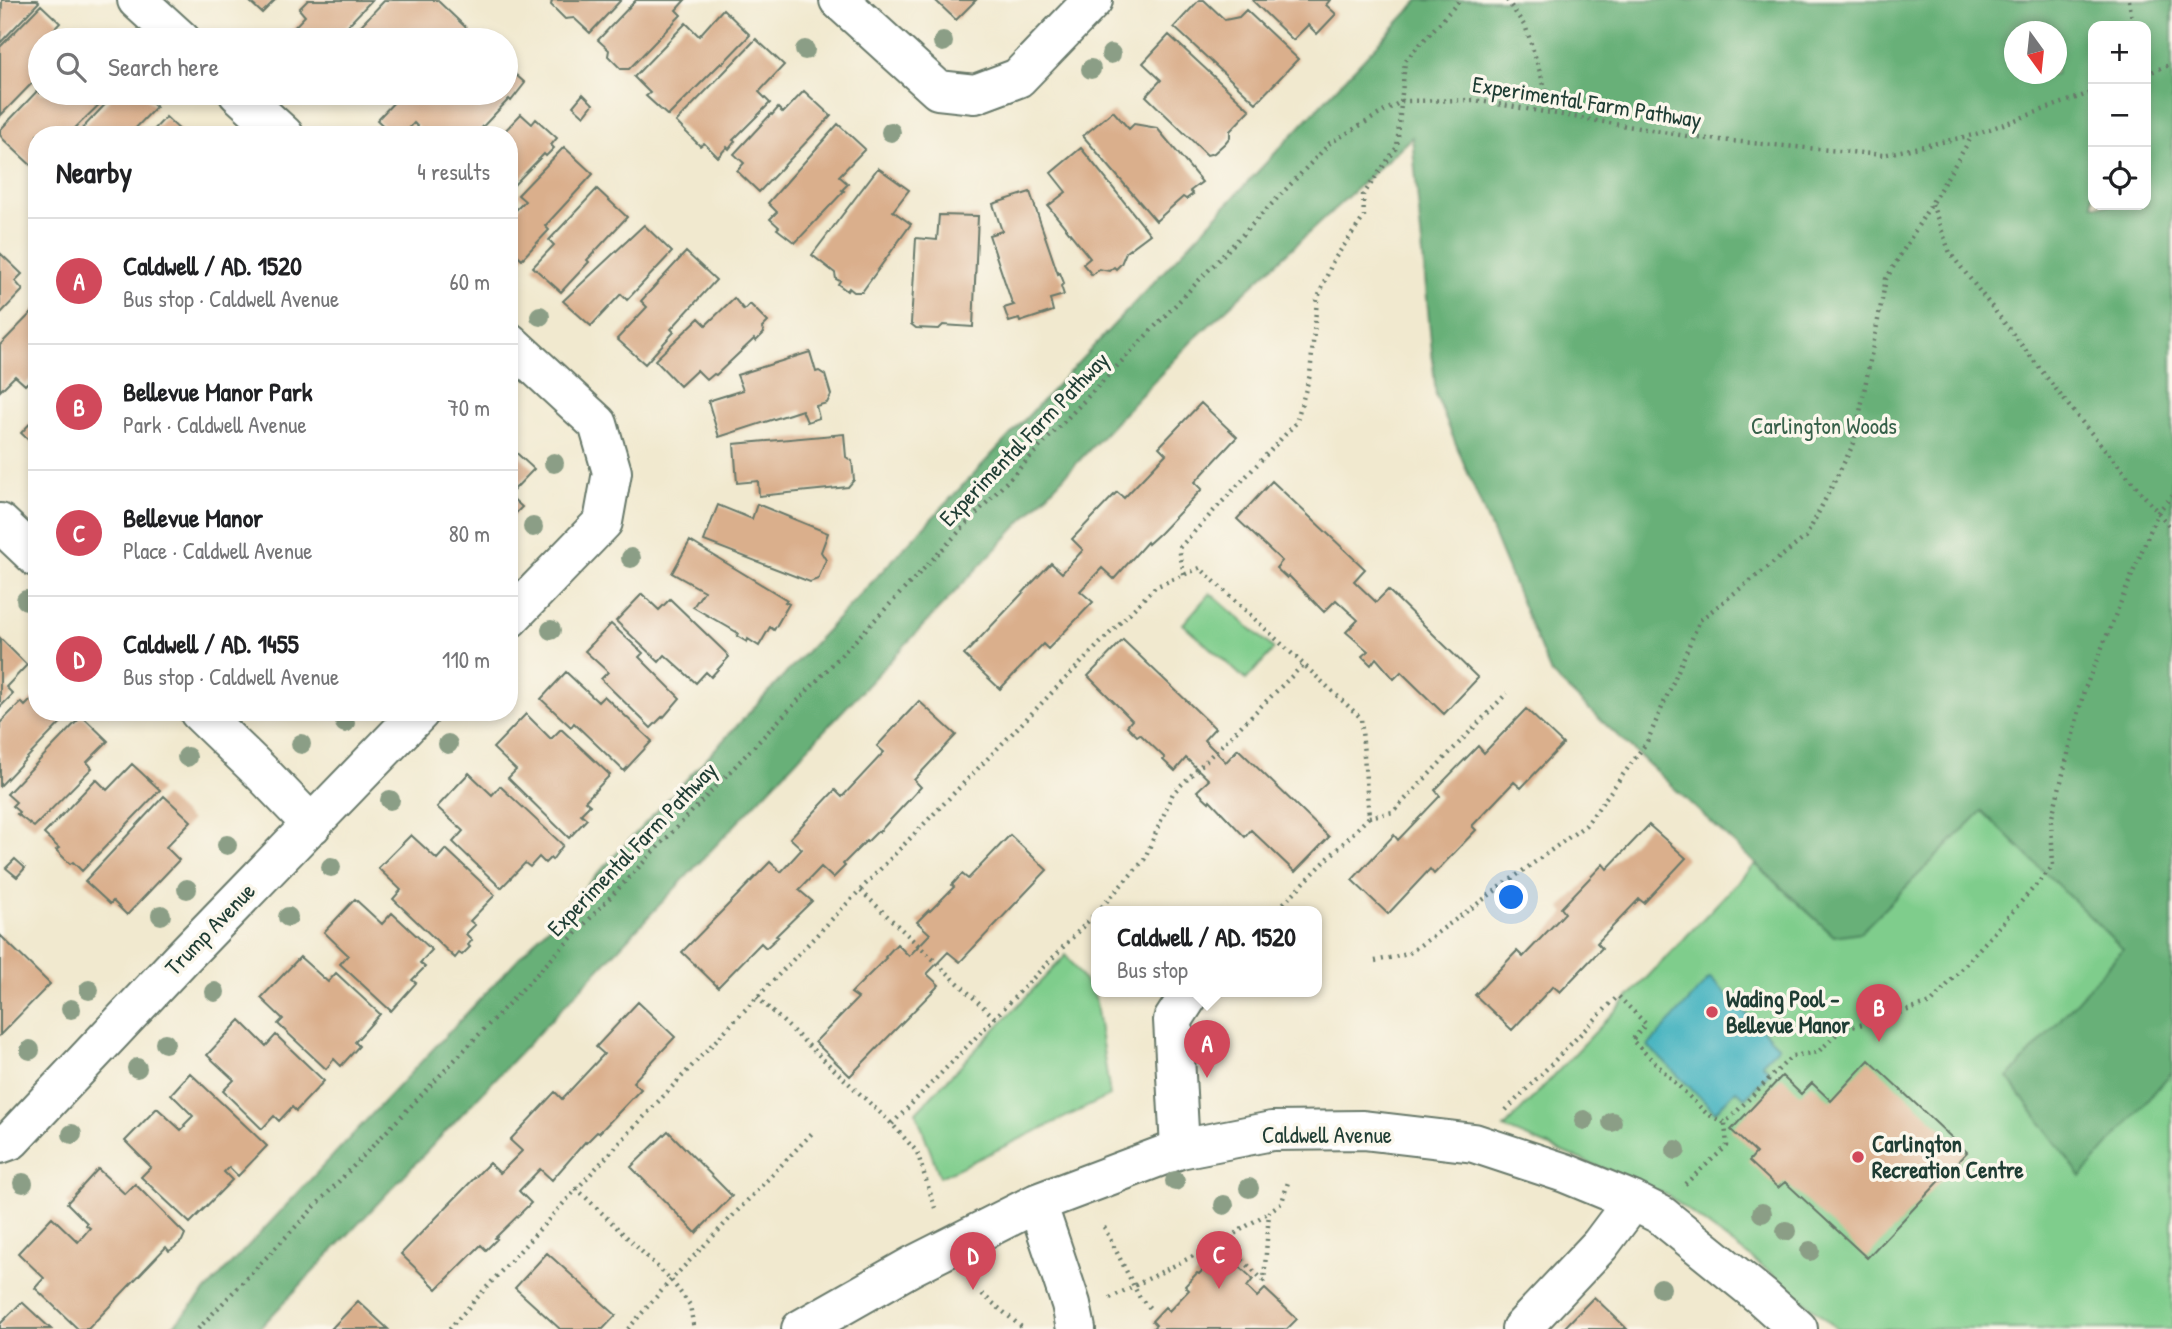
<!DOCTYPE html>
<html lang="en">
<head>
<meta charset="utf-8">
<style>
	:root { --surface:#fff; --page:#f2f2f2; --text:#202124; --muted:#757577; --line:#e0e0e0; --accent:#d1495b }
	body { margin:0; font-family:"Patrick Hand",sans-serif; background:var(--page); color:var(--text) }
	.controls { position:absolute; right:21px; top:21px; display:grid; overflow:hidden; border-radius:14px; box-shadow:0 4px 10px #0003 }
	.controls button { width:63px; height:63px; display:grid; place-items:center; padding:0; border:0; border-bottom:2px solid var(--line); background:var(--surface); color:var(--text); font:35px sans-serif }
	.compass { position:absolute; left:2004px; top:21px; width:63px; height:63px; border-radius:50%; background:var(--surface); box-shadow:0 4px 10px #0003; rotate:165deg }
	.you { position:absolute; left:1512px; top:898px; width:24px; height:24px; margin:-18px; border:5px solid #fff; border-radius:50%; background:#1a73e8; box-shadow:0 0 0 10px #1a73e833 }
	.badge { display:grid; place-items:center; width:46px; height:46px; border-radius:50%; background:var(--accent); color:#fff; font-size:23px; font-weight:700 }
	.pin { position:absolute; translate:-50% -58px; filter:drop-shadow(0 2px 4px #0008) }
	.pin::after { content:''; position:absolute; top:37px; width:24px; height:21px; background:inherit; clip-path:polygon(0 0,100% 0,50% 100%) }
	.popup { position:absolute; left:1091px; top:906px; width:231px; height:91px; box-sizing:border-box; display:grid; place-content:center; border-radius:14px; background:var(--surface); filter:drop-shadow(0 2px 5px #0005); font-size:23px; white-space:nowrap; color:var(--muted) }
	.popup b { font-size:26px; color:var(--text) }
	.popup::after { content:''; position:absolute; left:50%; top:100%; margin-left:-14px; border:14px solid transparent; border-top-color:var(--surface) }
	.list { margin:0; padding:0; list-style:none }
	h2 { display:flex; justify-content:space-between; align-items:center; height:91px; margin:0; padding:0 28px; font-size:30px }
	h2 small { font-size:23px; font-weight:400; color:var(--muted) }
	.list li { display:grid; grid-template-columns:46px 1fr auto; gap:21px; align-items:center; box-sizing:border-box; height:126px; padding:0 28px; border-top:2px solid var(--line) }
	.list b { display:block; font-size:26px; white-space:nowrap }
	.list p { margin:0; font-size:23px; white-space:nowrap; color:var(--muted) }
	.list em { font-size:23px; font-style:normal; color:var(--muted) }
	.icon { flex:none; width:38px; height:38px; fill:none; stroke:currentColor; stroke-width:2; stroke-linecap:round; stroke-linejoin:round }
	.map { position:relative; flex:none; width:2172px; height:1329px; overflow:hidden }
	.search { position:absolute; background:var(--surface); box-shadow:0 4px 10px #0003; left:28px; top:28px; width:490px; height:77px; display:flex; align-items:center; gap:18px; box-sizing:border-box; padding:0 24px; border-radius:38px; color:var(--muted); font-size:26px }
	.panel { position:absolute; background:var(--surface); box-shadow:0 4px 10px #0003; left:28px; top:126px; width:490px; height:595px; border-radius:28px }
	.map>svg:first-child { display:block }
	.green { fill:#7fcd8c; stroke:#4f8560; stroke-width:2 }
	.forest { fill:#67b078; stroke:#437656; stroke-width:2; fill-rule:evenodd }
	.water { fill:#45b3c0; stroke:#32787a; stroke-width:2 }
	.building { fill:#daaf8c }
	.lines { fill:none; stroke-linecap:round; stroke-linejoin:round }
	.minor-casing { stroke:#68796a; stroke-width:42 }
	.path { stroke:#68796a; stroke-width:4.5; stroke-dasharray:2 5; stroke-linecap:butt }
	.minor { stroke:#fff; stroke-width:38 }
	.tree { fill:#8b9e86 }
	.poi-dot { fill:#d1495b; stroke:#fbf7ec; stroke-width:2.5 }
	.labels { text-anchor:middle; stroke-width:7; stroke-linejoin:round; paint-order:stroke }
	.street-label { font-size:23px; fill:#1f3d34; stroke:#fbf7ec }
	.park-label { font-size:23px; fill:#37614a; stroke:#fbf7ec }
	.poi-label { font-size:23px; font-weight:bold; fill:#1f3d34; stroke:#fbf7ec; text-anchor:start }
</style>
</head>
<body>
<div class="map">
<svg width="2172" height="1329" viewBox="0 0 2172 1329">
	<rect width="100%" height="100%" fill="#fbf7ec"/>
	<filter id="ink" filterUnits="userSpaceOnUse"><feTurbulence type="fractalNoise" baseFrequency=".0143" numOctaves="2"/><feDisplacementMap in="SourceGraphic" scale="14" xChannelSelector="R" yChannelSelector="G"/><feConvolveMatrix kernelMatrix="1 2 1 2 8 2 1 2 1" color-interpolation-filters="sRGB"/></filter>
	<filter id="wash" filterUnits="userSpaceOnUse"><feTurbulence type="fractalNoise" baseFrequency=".00686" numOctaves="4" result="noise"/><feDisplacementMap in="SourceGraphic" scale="28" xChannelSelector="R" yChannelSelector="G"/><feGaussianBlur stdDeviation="1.57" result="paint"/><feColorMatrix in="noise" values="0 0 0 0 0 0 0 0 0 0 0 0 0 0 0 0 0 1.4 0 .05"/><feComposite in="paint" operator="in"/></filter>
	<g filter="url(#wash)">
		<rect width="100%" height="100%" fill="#f1e9cf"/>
		<path class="green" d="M1210,593L1274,649L1246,680L1183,624Z
			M1981,776L2172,956V1329H1837L1771,1273L1667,1195L1504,1128L1755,864L1834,936Z
			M1066,955L1095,997L1110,1096L940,1177L916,1112Z"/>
		<path class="forest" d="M1419,0H2172V1072L2081,1177L2008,1078L2123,949L1982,811L1861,932L1834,936L1551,674L1436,396L1412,137L1192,341L259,1329H170ZM2093,26H2146V205H2093ZM2014,32H2056V74H2014Z"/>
		<path class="water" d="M1710,978L1779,1046L1762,1063L1770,1072L1745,1098L1736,1090L1715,1112L1648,1046Z"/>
		<g id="blocks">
			<path class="building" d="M2,0H37L39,2L0,43Z
				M248,0H275L262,13Z
				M308,0H372L334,40H289L285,37L305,16L299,9Z
				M385,0H437L479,40H347Z
				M552,0H621L590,33L574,18L565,19L551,5Z
				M636,0H685L676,10L681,15L629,69H621L608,56L609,50L598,40Z
				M935,0H976L956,20Z
				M1199,0H1204L1225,20L1239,17L1246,10L1298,59L1256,103L1174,27Z
				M1254,0H1330L1326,5L1336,14L1317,34L1308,25L1293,40L1253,1Z
				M41,5L60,23L44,40H40V75L0,116V47Z
				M723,9L750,35L722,64L721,63L668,116L646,96L650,93L634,77L686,23L699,36Z
				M1169,35L1250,110L1230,131V137L1225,143L1214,153L1207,155L1146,96L1161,80L1143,63Z
				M756,39L784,65L759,92L770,103L733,140L735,141L729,149L727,147L718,157L704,143L700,146L676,122Z
				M506,60L511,65L508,68L525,83L511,101L509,99L475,135H422L424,133L414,123L403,135H393L377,120L399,97L394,93H506Z
				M40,88V93H111L68,135H37L35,169L4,140L0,135V130Z
				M804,91L831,116L759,192L737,171L744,163L734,154L771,114L772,115L778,108L783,113Z
				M116,93H141L156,107L129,135H76Z
				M583,94L593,104L584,116L573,106Z
				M1113,111L1129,129L1134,124L1157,128L1202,182L1190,191L1193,194L1186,199L1183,197L1156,221L1083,136Z
				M521,114L532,124L536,119L557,138L551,145L554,148L546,156L544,154L509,190V135H501Z
				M166,117L185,135H149Z
				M838,124L865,149L839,176L848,184L842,190L844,191L795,243L777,229L779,227L770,219L777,212L768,203Z
				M564,147L593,174L545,226L549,230L522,259L509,247V217L525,201L518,195Z
				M1081,148L1150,234L1126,252L1121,264L1116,269L1114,267L1109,271L1099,269L1092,275L1083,264L1090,258L1048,206L1066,192L1051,173Z
				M878,168L909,190L893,211L911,224L862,292H854L849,288L847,291L838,284L840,281L836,279L835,273L812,255Z
				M597,189L627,217L587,260L589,262L561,292L533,267L554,245L549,240Z
				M1030,192L1058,274L1060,273L1064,283L1061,286L1064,295L1050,299L1053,311L1020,322L1019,319L1009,322L1004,308L1014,305L1012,303L989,235L1002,231L993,204Z
				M939,215L978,216L973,327L943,325L939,329L916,328L911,324L916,238L937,240Z
				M644,225L672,252L627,300L621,294L591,326L563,301Z
				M686,252L716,280L671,329L674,332L645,364L617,339L647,307L641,301Z
				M0,253L22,274L15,281L23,290L0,314Z
				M734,298L744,310L750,304L768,322L762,328L764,333L756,341L754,339L716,375L714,374L707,380L697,370L680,386L655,360L699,318L706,325Z
				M37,307V373L25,385L15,376L0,391V345Z
				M810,352L816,372L819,371L825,375L831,395L827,403L816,406L819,418L807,422L802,410L719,437L708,401L743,390L737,375Z
				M1201,403L1237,437L1195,482L1202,489L1160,533L1148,544L1147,542L1114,579L1102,568L1080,591L1093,602L1048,649L1043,644L1000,689L964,655L1051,563L1062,573L1083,550L1072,539L1117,492L1124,498L1166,454L1159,447Z
				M37,416V448L21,433Z
				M844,434L846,457L852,461L854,480L848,487L759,496L758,481L737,483L734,444Z
				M509,446L534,469L509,495Z
				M1272,481L1365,569L1354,581L1376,602L1388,590L1478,678L1444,714L1401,672L1394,679L1376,658L1371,665L1362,656L1368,651L1346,632L1358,620L1336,600L1324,612L1289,576L1287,578L1276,568L1282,561L1237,519Z
				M509,495L522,507L509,520Z
				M757,504L828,533L821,552L826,560L818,579L810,582L704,541L718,505L752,519Z
				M690,541L787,600L785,602L789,604L774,630L770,627L759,646L748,639L747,642L737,636L738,633L693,607L704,591L672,573Z
				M642,594L659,610L670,599L725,652L729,657L711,677L706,672L696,683L665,655L659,662L616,621Z
				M611,624L643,653L639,657L680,698L663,718L662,717L651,728L601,679L608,672L585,651Z
				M0,638L27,665L6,687L13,694L0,707Z
				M1123,640L1215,728L1204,740L1226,762L1238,749L1329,837L1295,872L1251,830L1245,837L1210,800L1209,802L1197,791L1209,780L1186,758L1175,771L1163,760L1165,758L1140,734L1137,736L1127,726L1132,720L1088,676Z
				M566,672L598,702L604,696L652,741L624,771L574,723L571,727L541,699Z
				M37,694V712H71L0,786V723L21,702L25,706Z
				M919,701L956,735L914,780L921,787L879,832L878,831L867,842L866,841L843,864L845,866L833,878L821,867L799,890L812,901L776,936L778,937L766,948L761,943L718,987L682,952L770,862L781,872L802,849L790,838L835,790L842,797L884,752L877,746Z
				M1526,709L1563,744L1521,788L1514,782L1472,826L1476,830L1434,874L1430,869L1388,914L1352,880L1394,835L1398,840L1440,796L1435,790L1478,746L1484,753Z
				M526,714L551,739L561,729L610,775L585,801L590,805L581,814L587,819L569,838L508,778L516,770L493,748Z
				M82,716L108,741L87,762L92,768L34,827L17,814L19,812L12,806L16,802L7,794Z
				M132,764L160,790L82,871L73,862L70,864L56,850L59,848L44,834L96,779L107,790Z
				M469,773L492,795L500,786L563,845L552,860L550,858L545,863L539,857L530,867L525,863L501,888L453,842L463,831L437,807Z
				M164,796L191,821L166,847L179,860L127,915L113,901L110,904L85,881Z
				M1649,825L1686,858L1644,903L1639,899L1597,943L1602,948L1560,992L1553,986L1512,1030L1475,995L1517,951L1523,957L1565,913L1561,908L1603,864L1607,869Z
				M411,835L437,859L446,849L495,895L470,921L475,925L466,934L472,940L468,945L470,947L462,955L459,953L455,958L393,899L401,890L378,868Z
				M1010,835L1047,870L960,962L948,952L927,974L939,985L850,1076L815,1042L858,998L851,993L886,958L885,957L897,944L909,956L930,934L917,922L929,910L930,911L954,887L952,885L962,874L968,879Z
				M15,859L25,868L17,877L6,868Z
				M355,899L382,924L392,913L432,950L420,963L425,967L412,980L416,983L391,1011L340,964L348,955L324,932Z
				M0,935L50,984L0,1035Z
				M300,957L328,982L336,973L380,1014L355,1042L359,1046L341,1066L334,1059L326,1069L278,1024L283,1019L261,998Z
				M638,1002L675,1037L633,1082L641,1089L599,1133L597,1132L586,1143L585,1142L552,1180L540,1169L519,1191L531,1203L495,1238L497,1239L486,1250L481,1245L437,1289L401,1254L489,1163L500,1173L522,1151L510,1140L555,1092L562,1099L604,1054L596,1047Z
				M240,1020L266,1046L276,1035L324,1081L296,1111L292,1107L279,1121L274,1116L262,1129L223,1091L234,1080L207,1055Z
				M1869,1060L1967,1152L1867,1258L1785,1182L1778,1188L1749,1161L1756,1153L1731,1130L1782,1076L1801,1094L1812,1083L1831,1101Z
				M190,1073L267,1146L238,1176L229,1167L224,1172L232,1180L190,1223L141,1177L151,1167L125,1141L157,1108L181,1130L185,1126L184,1125L193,1116L171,1094Z
				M668,1131L732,1196L696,1233L631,1167Z
				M98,1169L125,1194L135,1184L185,1234L182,1241L174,1248L169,1251L166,1247L88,1329H78L35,1288L44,1278L18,1253L52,1217L78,1242L90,1228L86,1225L87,1223L67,1203Z
				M1222,1250L1253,1279L1247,1287L1257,1297L1265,1289L1297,1319L1287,1329H1152L1156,1325L1152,1321L1165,1307L1169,1311L1189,1290L1185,1286L1197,1273L1199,1274Z
				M547,1253L616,1315L603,1329H560L515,1288Z
				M1594,1297L1616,1318L1627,1329H1563Z
				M358,1301L388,1329H331Z
				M22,1302L51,1329H0V1324Z"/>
		</g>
	</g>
	<g filter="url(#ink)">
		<use href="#blocks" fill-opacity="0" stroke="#68796a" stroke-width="2"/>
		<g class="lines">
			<defs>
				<path id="minor" d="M137,0L181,40
					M839,0L938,90L975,94L1018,78L1093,0
					M238,93L284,135
					M509,342L598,424L612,472L603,522L509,619
					M0,523L37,558
					M199,712L263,774L312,825
					M0,1144L11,1140L182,958L420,712
					M1180,1149L1173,1020L1191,992
					M1037,1203L1071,1304L1076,1329
					M801,1329L912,1266L1037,1203L1180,1149L1272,1131L1363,1130L1474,1143L1565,1173L1633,1201L1661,1215L1761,1296L1798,1329
					M1521,1329L1600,1245L1633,1201"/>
			</defs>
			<use href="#minor" class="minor-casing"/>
			<path class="path" d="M1507,0L1526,28L1553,113
				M2129,0L2133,26
				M2146,74L2172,64
				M1932,204L1950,253L2076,415L2172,529
				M1184,575L1179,548L1296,423L1310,375L1317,300L1333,261L1364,217L1363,195L1397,147L1405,61L1460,0
				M1369,817L1393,812L1507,693
				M861,891L995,1018
				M1097,912L1144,860L1173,793L1304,664
				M1375,961L1408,954L1586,825L1647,742L1700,620L1806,537L1854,443L1886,279L1972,136
				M757,997L892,1124L917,1152L936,1211
				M1506,1110L1618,996L1646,1024L1632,1040L1707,1114L1725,1123
				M892,1124L1097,912
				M1685,1184L1727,1146L1725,1123L1792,1056L1818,1052L1840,1031L1931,1003L2053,866L2051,821L2084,691L2158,512L2172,496
				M576,1188L671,1280L690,1305L694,1329
				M1104,1227L1140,1298L1151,1309
				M1223,1241L1269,1212
				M982,1294L1024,1329
				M1110,1298L1223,1241L1264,1281L1269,1212L1282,1202L1289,1179
				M198,1329L1330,143L1402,101L1474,100L1698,138L1883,155L1973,135L2093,92
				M449,1329C677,1075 916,832 1155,587L1200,568L1361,718L1369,817L1275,912
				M628,1329L671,1280L814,1131"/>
			<use href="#minor" class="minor"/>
		</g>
		<g class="tree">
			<circle cx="943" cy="42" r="10"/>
			<circle cx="805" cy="50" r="10"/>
			<circle cx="1111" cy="54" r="10"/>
			<circle cx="1091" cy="69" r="10"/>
			<circle cx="891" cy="132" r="10"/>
			<circle cx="540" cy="316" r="10"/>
			<circle cx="554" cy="463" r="10"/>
			<circle cx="533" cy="527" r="10"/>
			<circle cx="631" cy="558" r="10"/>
			<circle cx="26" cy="600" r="10"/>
			<circle cx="551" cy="630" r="10"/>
			<circle cx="345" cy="723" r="10"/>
			<circle cx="301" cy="744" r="10"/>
			<circle cx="448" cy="744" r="10"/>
			<circle cx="187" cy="757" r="10"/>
			<circle cx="390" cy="800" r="10"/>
			<circle cx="227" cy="845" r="10"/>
			<circle cx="331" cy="867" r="10"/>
			<circle cx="187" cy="889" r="10"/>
			<circle cx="161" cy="915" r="10"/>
			<circle cx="288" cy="917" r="10"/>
			<circle cx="89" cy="990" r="10"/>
			<circle cx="215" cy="992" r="10"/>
			<circle cx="71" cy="1009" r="10"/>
			<circle cx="165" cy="1043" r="10"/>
			<circle cx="30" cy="1050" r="10"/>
			<circle cx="137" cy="1068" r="10"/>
			<circle cx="1584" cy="1120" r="10"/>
			<circle cx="1612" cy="1122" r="10"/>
			<circle cx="72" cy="1134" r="10"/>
			<circle cx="1676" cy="1150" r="10"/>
			<circle cx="1175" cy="1181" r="10"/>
			<circle cx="23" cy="1183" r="10"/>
			<circle cx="1249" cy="1188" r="10"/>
			<circle cx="1224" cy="1205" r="10"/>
			<circle cx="1762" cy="1213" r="10"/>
			<circle cx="1786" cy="1231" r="10"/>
			<circle cx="1810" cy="1251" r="10"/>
			<circle cx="1661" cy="1288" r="10"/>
		</g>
	</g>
	<g class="poi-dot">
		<circle cx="1712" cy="1012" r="7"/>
		<circle cx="1858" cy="1157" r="7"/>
	</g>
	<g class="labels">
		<g class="street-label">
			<text transform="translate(1587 102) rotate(9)" y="8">Experimental Farm Pathway</text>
			<text transform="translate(1024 439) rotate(-46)" y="8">Experimental Farm Pathway</text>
			<text transform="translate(632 849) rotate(-46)" y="8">Experimental Farm Pathway</text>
			<text transform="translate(210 929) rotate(-46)" y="8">Trump Avenue</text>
			<text x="1327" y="1143">Caldwell Avenue</text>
		</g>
		<g class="park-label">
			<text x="1824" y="434">Carlington Woods</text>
		</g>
		<g class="poi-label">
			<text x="1726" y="1007">Wading Pool -<tspan x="1726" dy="26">Bellevue Manor</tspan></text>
			<text x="1872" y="1152">Carlington<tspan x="1872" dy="26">Recreation Centre</tspan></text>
		</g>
	</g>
</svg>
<div class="controls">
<button>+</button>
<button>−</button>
<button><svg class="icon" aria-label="locate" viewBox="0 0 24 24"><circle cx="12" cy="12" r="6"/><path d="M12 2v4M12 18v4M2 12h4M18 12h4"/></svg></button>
</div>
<svg class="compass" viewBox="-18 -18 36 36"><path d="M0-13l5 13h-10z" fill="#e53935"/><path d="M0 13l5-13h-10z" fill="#757577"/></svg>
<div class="you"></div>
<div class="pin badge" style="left:1207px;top:1078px">A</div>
<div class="popup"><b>Caldwell / AD. 1520</b>Bus stop</div>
<div class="pin badge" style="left:1879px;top:1042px">B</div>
<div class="pin badge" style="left:1219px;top:1289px">C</div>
<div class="pin badge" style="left:973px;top:1290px">D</div>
<div class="search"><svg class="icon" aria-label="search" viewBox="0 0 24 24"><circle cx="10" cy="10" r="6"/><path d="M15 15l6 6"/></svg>Search here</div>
<section class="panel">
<h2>Nearby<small>4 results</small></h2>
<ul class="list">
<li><span class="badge">A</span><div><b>Caldwell / AD. 1520</b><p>Bus stop · Caldwell Avenue</p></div><em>60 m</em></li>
<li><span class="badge">B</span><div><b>Bellevue Manor Park</b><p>Park · Caldwell Avenue</p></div><em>70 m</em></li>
<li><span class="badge">C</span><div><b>Bellevue Manor</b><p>Place · Caldwell Avenue</p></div><em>80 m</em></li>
<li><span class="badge">D</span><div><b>Caldwell / AD. 1455</b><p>Bus stop · Caldwell Avenue</p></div><em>110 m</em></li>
</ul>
</section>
</div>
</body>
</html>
